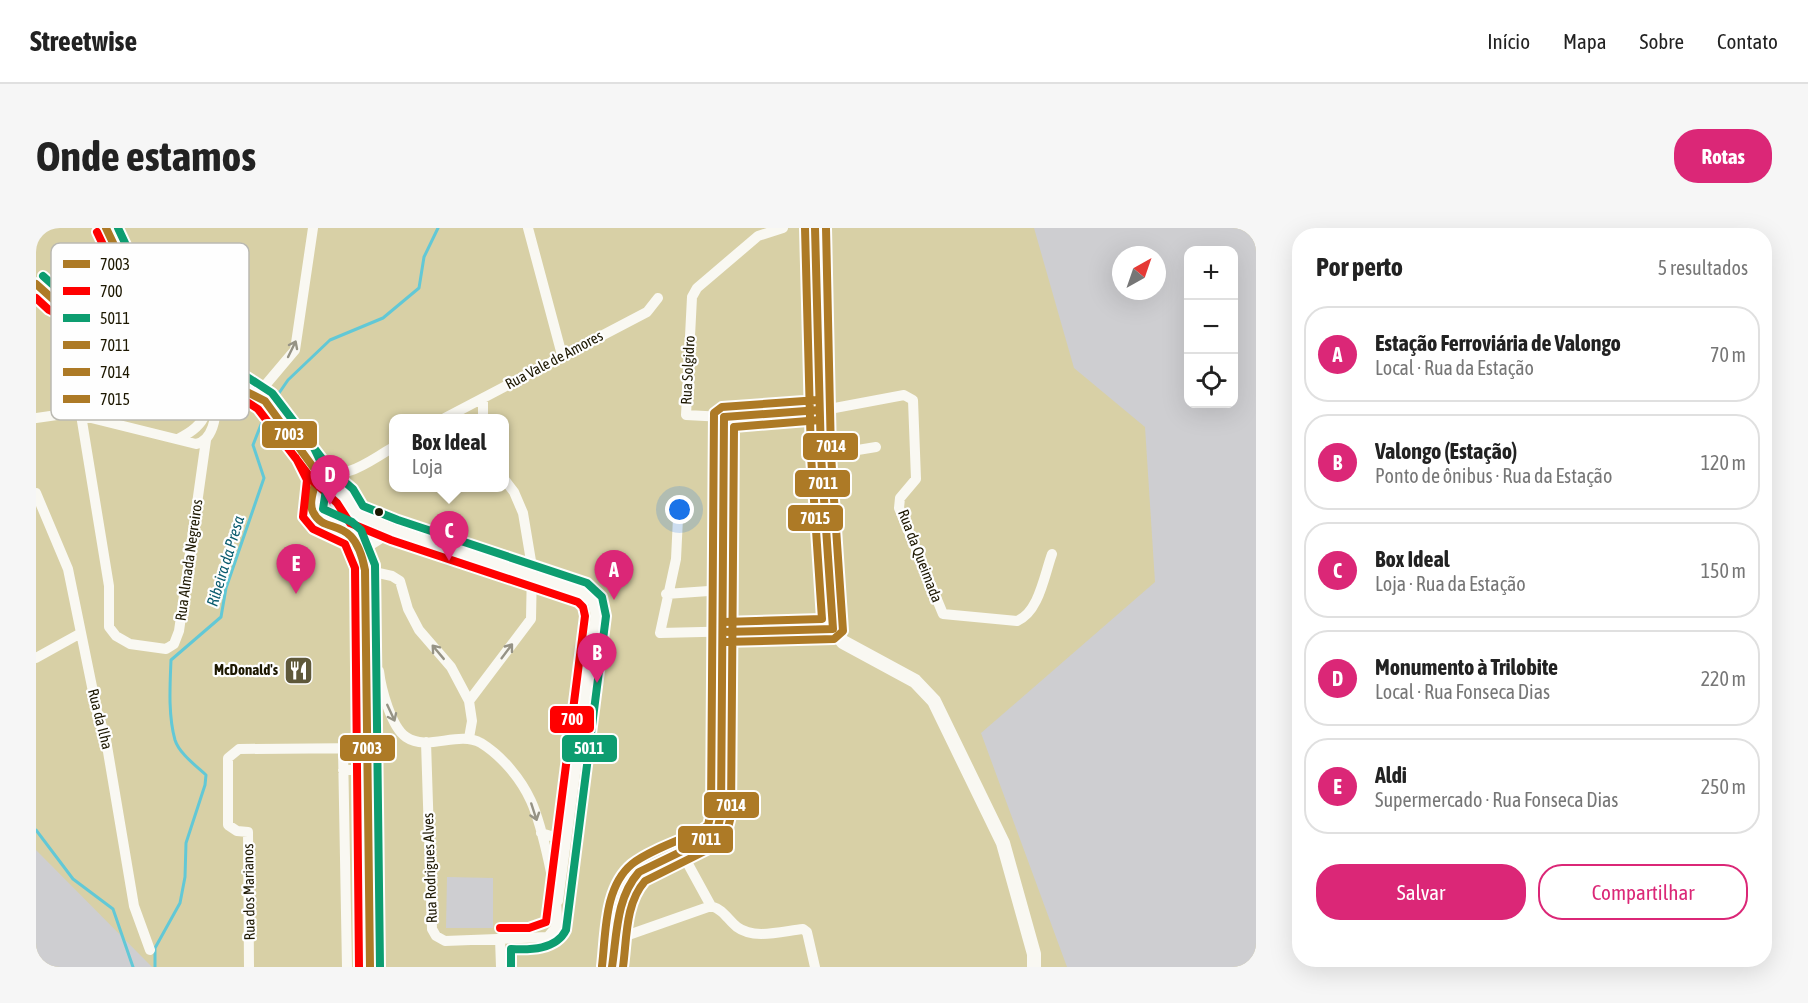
<!DOCTYPE html>
<html lang="pt">
<head>
<meta charset="utf-8">
<style>
	:root { --surface:#fff; --page:#f6f6f6; --text:#222; --muted:#767676; --line:#e0e0e0; --accent:#db2777 }
	body { margin:0; font-family:"Asap Condensed",sans-serif; background:var(--page); color:var(--text) }
	.controls { position:absolute; right:18px; top:18px; display:grid; overflow:hidden; border-radius:12px; box-shadow:0 6px 24px #0002 }
	.controls button { width:54px; height:54px; display:grid; place-items:center; padding:0; border:0; border-bottom:2px solid var(--line); background:var(--surface); color:var(--text); font:30px sans-serif }
	.compass { position:absolute; left:1076px; top:18px; width:54px; height:54px; border-radius:50%; background:var(--surface); box-shadow:0 6px 24px #0002; rotate:40deg }
	.you { position:absolute; left:644px; top:282px; width:21px; height:21px; margin:-15px; border:4px solid #fff; border-radius:50%; background:#1a73e8; box-shadow:0 0 0 9px #1a73e833 }
	.badge { display:grid; place-items:center; width:39px; height:39px; border-radius:50%; background:var(--accent); color:#fff; font-size:20px; font-weight:700 }
	.pin { position:absolute; translate:-50% -50px; filter:drop-shadow(0 2px 3px #0008) }
	.pin::after { content:''; position:absolute; top:32px; width:21px; height:18px; background:inherit; clip-path:polygon(0 0,100% 0,50% 100%) }
	.popup { position:absolute; left:353px; top:186px; width:120px; height:78px; box-sizing:border-box; display:grid; place-content:center; border-radius:12px; background:var(--surface); filter:drop-shadow(0 2px 4px #0005); font-size:20px; white-space:nowrap; color:var(--muted) }
	.popup b { font-size:22px; color:var(--text) }
	.popup::after { content:''; position:absolute; left:50%; top:100%; margin-left:-12px; border:12px solid transparent; border-top-color:var(--surface) }
	.list { margin:0; padding:0; list-style:none }
	h2 { display:flex; justify-content:space-between; align-items:center; height:78px; margin:0; padding:0 24px; font-size:26px }
	h2 small { font-size:20px; font-weight:400; color:var(--muted) }
	.list li { display:grid; grid-template-columns:39px 1fr auto; gap:18px; align-items:center; box-sizing:border-box; height:96px; margin:0 12px 12px; padding:0 12px; border:2px solid var(--line); border-radius:24px }
	.list b { display:block; font-size:22px; white-space:nowrap }
	.list p { margin:0; font-size:20px; white-space:nowrap; color:var(--muted) }
	.list em { font-size:20px; font-style:normal; color:var(--muted) }
	.actions { display:flex; gap:12px; padding:18px 24px }
	.actions a { flex:1; padding:14px 0; border:2px solid var(--accent); border-radius:24px; text-align:center; font-size:21px; color:var(--accent) }
	.actions .main { background:var(--accent); color:#fff }
	.icon { flex:none; width:33px; height:33px; fill:none; stroke:currentColor; stroke-width:2; stroke-linecap:round; stroke-linejoin:round }
	.map { position:relative; flex:none; width:1220px; height:739px; overflow:hidden; border-radius:24px }
	header { display:flex; align-items:center; gap:36px; box-sizing:border-box; height:84px; padding:0 30px; background:var(--surface); border-bottom:2px solid var(--line) }
	header strong { font-size:28px }
	nav { display:flex; gap:33px; margin-inline-start:auto; font-size:21px }
	.intro { display:flex; align-items:center; justify-content:space-between; box-sizing:border-box; height:144px; padding:0 36px }
	h1 { margin:0; font-size:42px }
	.button { padding:15px 27px; border-radius:24px; background:var(--accent); color:#fff; font-size:21px; font-weight:700 }
	main { display:flex; gap:36px; padding:0 36px }
	aside { flex:1; background:var(--surface); border-radius:24px; box-shadow:0 6px 24px #0002 }
	.map>svg:first-child { display:block }
	.green { fill:#ceced1; fill-rule:evenodd }
	.lines { fill:none; stroke-linecap:round; stroke-linejoin:round }
	.stream { stroke:#62c8d6; stroke-width:3 }
	.minor { stroke:#f9f8f2; stroke-width:10 }
	.major { stroke:#f9f8f2; stroke-width:14 }
	.bus-1-casing { stroke:#fefefe; stroke-width:12 }
	.bus-2-casing { stroke:#fefefe; stroke-width:12 }
	.bus-3-casing { stroke:#fefefe; stroke-width:12 }
	.bus-4-casing { stroke:#fefefe; stroke-width:12 }
	.bus-5-casing { stroke:#fefefe; stroke-width:12 }
	.bus-6-casing { stroke:#fefefe; stroke-width:12 }
	.bus-1 { stroke:#ad7a26; stroke-width:8 }
	.bus-2 { stroke:#f00; stroke-width:8 }
	.bus-3 { stroke:#0d9d70; stroke-width:8 }
	.bus-4 { stroke:#ad7a26; stroke-width:8 }
	.bus-5 { stroke:#ad7a26; stroke-width:8 }
	.bus-6 { stroke:#ad7a26; stroke-width:8 }
	.oneway { stroke:#969385 }
	.bus-dot { fill:#1c1700; stroke:#fefefe; stroke-width:2 }
	.labels { text-anchor:middle; stroke-width:4.5; stroke-linejoin:round; paint-order:stroke }
	.street-label { font-size:15px; fill:#1c1700; stroke:#fefefe }
	.poi-label { font-size:15px; font-weight:bold; fill:#1c1700; stroke:#fefefe; text-anchor:end }
	.water-label { font-size:16px; font-style:italic; fill:#095b6e; stroke:#fefefe }
	.key { fill:#fefefe; stroke:#bab9b2; stroke-width:1.5 }
	.key-label { font-size:16px; fill:#1c1700 }
	.line-badge { stroke:#fefefe; stroke-width:2 }
	.badge-label { font-size:16px; text-anchor:middle; font-weight:bold; fill:#fff }
</style>
</head>
<body>
<header>
<strong>Streetwise</strong>
<nav><a>Início</a><a>Mapa</a><a>Sobre</a><a>Contato</a></nav>
</header>
<div class="intro"><h1>Onde estamos</h1><a class="button">Rotas</a></div>
<main>
<div class="map">
<svg width="1220" height="739" viewBox="0 0 1220 739">
	<rect width="100%" height="100%" fill="#d8d0a6"/>
	<path class="green" d="M998,0H1220V739H1031L945,505L1119,354L1109,199L1038,140ZM1198,22V176H1152V22ZM1085,27H1121V63H1085Z
		M0,622L116,739H0Z
		M411,649L457,650V700H410Z"/>
	<g class="lines">
		<path class="stream" d="M241,168L252,152L294,112L347,90L383,60L388,29L402,0
			M0,602L37,651L77,681L97,739
			M119,739V720L144,675L149,649L150,615L169,557L170,547C159,537 143,525 139,512C132,487 134,457 135,432L185,389L190,360L228,250L217,217L230,184"/>
		<path class="minor" d="M492,0L526,127
			M747,0L722,8L661,60L656,69L650,187L688,189L772,185L868,167L877,172L880,251L864,270L863,280L907,386L981,393C1003,384 1008,348 1016,326
			M221,167L259,122L277,0
			M45,187L73,358V399L80,408L94,416L130,421L138,416L143,403L170,212
			M0,190L35,185L160,216C181,212 180,178 183,160
			M409,190L611,84L622,70
			M447,190V170
			M142,211C172,196 176,182 161,152
			M785,228L840,219
			M282,240C308,256 335,231 358,219
			M0,265L32,341L62,488L69,506L98,678L114,722
			M320,286L358,302L548,365L557,374L560,387L522,673
			M642,290L640,331L624,405L797,401
			M325,313L328,316H336L358,302
			M329,342L356,348L364,353L372,381L383,402L415,439L433,473
			M630,366L687,362
			M0,430L45,405
			M331,434L343,443C345,460 355,499 370,509C392,524 422,502 445,515C466,528 485,551 495,573C505,595 525,676 520,698C519,702 514,705 512,709L409,713L400,708L396,701L390,514
			M433,510L436,493L433,473L495,391L496,339L487,285L478,264L468,251
			M307,521L311,739
			M307,542H332
			M505,605L515,608L523,606L532,595
			M651,621L652,636L675,678C688,682 691,691 701,699C718,712 747,703 767,701L771,704L779,739
			M464,710L465,739
			M581,711L675,678
			M213,739L212,604L201,603L192,597V530L203,521L331,520
			M576,739C581,709 579,665 603,644L669,612L681,603L685,586L688,189"/>
		<path class="major" d="M70,0L103,70L161,129L229,173L286,248L309,268L329,305L331,316L329,338L334,739
			M779,0L785,228L797,401L807,414L879,453L898,473L967,615L998,726V739
			M0,56L19,73L34,81L103,91L161,152L183,160L211,164
			M279,241C285,258 270,274 278,286C291,307 313,284 327,330"/>
		<defs>
			<path id="bus-1" d="M70,0L103,70L137,106
				M0,56L19,73L34,81L103,91L161,152L213,165L229,173L280,243C282,256 271,272 277,284C289,309 318,284 329,342L334,739"/>
			<path id="bus-2" d="M61,4L95,76L154,137L222,181L278,254L301,275L314,295L355,312L542,374L547,379L549,388L510,694L493,700H464
				M0,70L13,82L31,91L98,101L121,123
				M260,230L271,252L267,289L277,301L309,316L319,340L323,739"/>
			<path id="bus-3" d="M82,0L112,64L168,121L236,165L294,241L317,261L327,278L362,292L551,355L566,369L570,388L530,702C520,722 494,722 475,721V739
				M7,48L25,64L37,71L107,81L135,109
				M278,220L292,249L287,281L316,294L325,302L339,337L344,739"/>
			<path id="bus-4" d="M687,404L797,401L785,228L779,0
				M576,739C581,706 580,670 603,644L669,612L681,603L685,586L688,189L783,182"/>
			<path id="bus-5" d="M687,414L798,411L807,403L795,227L790,0
				M587,739C591,710 589,676 609,653L675,620L690,608L695,588L698,199L784,192"/>
			<path id="bus-6" d="M687,394L786,391L775,228L769,0
				M566,738C570,705 568,659 596,636C612,623 644,612 664,603L672,597L675,585L678,185L686,179L782,172"/>
		</defs>
		<use href="#bus-1" class="bus-1-casing"/>
		<use href="#bus-2" class="bus-2-casing"/>
		<use href="#bus-3" class="bus-3-casing"/>
		<use href="#bus-4" class="bus-4-casing"/>
		<use href="#bus-5" class="bus-5-casing"/>
		<use href="#bus-6" class="bus-6-casing"/>
		<use href="#bus-1" class="bus-1"/>
		<use href="#bus-2" class="bus-2"/>
		<use href="#bus-3" class="bus-3"/>
		<use href="#bus-4" class="bus-4"/>
		<use href="#bus-5" class="bus-5"/>
		<use href="#bus-6" class="bus-6"/>
	</g>
	<defs><path id="oneway-shaft" d="M-6 0H5M1.5-3L5.5 0L1.5 3" fill="none" stroke-width="1.6" stroke-linecap="round" stroke-linejoin="round" transform="scale(1.5)"/></defs>
	<g class="oneway">
		<use href="#oneway-shaft" transform="translate(256 121) rotate(-64)"/>
		<use href="#oneway-shaft" transform="translate(471 423) rotate(-53)"/>
		<use href="#oneway-shaft" transform="translate(402 424) rotate(-130)"/>
		<use href="#oneway-shaft" transform="translate(355 485) rotate(65)"/>
		<use href="#oneway-shaft" transform="translate(498 584) rotate(72)"/>
	</g>
	<defs>
		<symbol id="restaurant-square" viewBox="-11 -11 22 22"><rect x="-9" y="-9" width="18" height="18" rx="4" fill="#5e583a" stroke="#fefefe"/><path d="M-5-6h1v4h1v-4h1v4h1v-4h1v5L-1.5 .5V6h-2V.5L-5-1ZM5-6V6H3V1.5H1.5Q1.5-4 5-6Z" fill="#fff"/></symbol>
	</defs>
	<g fill-rule="evenodd">
		<use href="#restaurant-square" x="246" y="426" width="33" height="33"/>
	</g>
	<circle class="bus-dot" cx="343" cy="284" r="5"/>
	<g class="labels">
		<g class="street-label">
			<text transform="translate(518 132) rotate(-28)" y="5">Rua Vale de Amores</text>
			<text transform="translate(652 142) rotate(-87)" y="5">Rua Solgidro</text>
			<text transform="translate(884 328) rotate(69)" y="5">Rua da Queimada</text>
			<text transform="translate(153 332) rotate(-82)" y="5">Rua Almada Negreiros</text>
			<text transform="translate(64 491) rotate(76)" y="5">Rua da Ilha</text>
			<text transform="translate(394 640) rotate(-92)" y="5">Rua Rodrigues Alves</text>
			<text transform="translate(213 664) rotate(-91)" y="5">Rua dos Marianos</text>
		</g>
		<g class="poi-label">
			<text x="242" y="447">McDonald's</text>
		</g>
		<g class="water-label">
			<text transform="translate(189 333) rotate(-73)" y="6">Ribeira da Presa</text>
		</g>
	</g>
	<rect x="15" y="15" width="198" height="177" rx="9" class="key"/>
	<rect x="27" y="32" width="27" height="8" fill="#ad7a26"/>
	<rect x="27" y="59" width="27" height="8" fill="#f00"/>
	<rect x="27" y="86" width="27" height="8" fill="#0d9d70"/>
	<rect x="27" y="113" width="27" height="8" fill="#ad7a26"/>
	<rect x="27" y="140" width="27" height="8" fill="#ad7a26"/>
	<rect x="27" y="167" width="27" height="8" fill="#ad7a26"/>
	<g class="key-label">
		<text x="64" y="42">7003</text>
		<text x="64" y="69">700</text>
		<text x="64" y="96">5011</text>
		<text x="64" y="123">7011</text>
		<text x="64" y="150">7014</text>
		<text x="64" y="177">7015</text>
	</g>
	<g class="line-badge">
		<rect x="225" y="192" width="57" height="29" rx="6" fill="#ad7a26"/>
		<rect x="766" y="204" width="57" height="29" rx="6" fill="#ad7a26"/>
		<rect x="758" y="241" width="57" height="29" rx="6" fill="#ad7a26"/>
		<rect x="751" y="276" width="57" height="28" rx="6" fill="#ad7a26"/>
		<rect x="513" y="477" width="46" height="29" rx="6" fill="#f00"/>
		<rect x="303" y="506" width="57" height="28" rx="6" fill="#ad7a26"/>
		<rect x="525" y="506" width="57" height="29" rx="6" fill="#0d9d70"/>
		<rect x="667" y="563" width="57" height="28" rx="6" fill="#ad7a26"/>
		<rect x="641" y="597" width="57" height="29" rx="6" fill="#ad7a26"/>
	</g>
	<g class="badge-label">
		<text x="253" y="212">7003</text>
		<text x="795" y="224">7014</text>
		<text x="787" y="261">7011</text>
		<text x="779" y="296">7015</text>
		<text x="536" y="497">700</text>
		<text x="331" y="526">7003</text>
		<text x="553" y="526">5011</text>
		<text x="695" y="583">7014</text>
		<text x="670" y="617">7011</text>
	</g>
</svg>
<div class="controls">
<button>+</button>
<button>−</button>
<button><svg class="icon" aria-label="locate" viewBox="0 0 24 24"><circle cx="12" cy="12" r="6"/><path d="M12 2v4M12 18v4M2 12h4M18 12h4"/></svg></button>
</div>
<svg class="compass" viewBox="-18 -18 36 36"><path d="M0-13l5 13h-10z" fill="#e53935"/><path d="M0 13l5-13h-10z" fill="#767676"/></svg>
<div class="you"></div>
<div class="pin badge" style="left:578px;top:372px">A</div>
<div class="pin badge" style="left:561px;top:455px">B</div>
<div class="pin badge" style="left:413px;top:333px">C</div>
<div class="popup"><b>Box Ideal</b>Loja</div>
<div class="pin badge" style="left:294px;top:277px">D</div>
<div class="pin badge" style="left:260px;top:366px">E</div>
</div>
<aside>
<h2>Por perto<small>5 resultados</small></h2>
<ul class="list">
<li><span class="badge">A</span><div><b>Estação Ferroviária de Valongo</b><p>Local · Rua da Estação</p></div><em>70 m</em></li>
<li><span class="badge">B</span><div><b>Valongo (Estação)</b><p>Ponto de ônibus · Rua da Estação</p></div><em>120 m</em></li>
<li><span class="badge">C</span><div><b>Box Ideal</b><p>Loja · Rua da Estação</p></div><em>150 m</em></li>
<li><span class="badge">D</span><div><b>Monumento à Trilobite</b><p>Local · Rua Fonseca Dias</p></div><em>220 m</em></li>
<li><span class="badge">E</span><div><b>Aldi</b><p>Supermercado · Rua Fonseca Dias</p></div><em>250 m</em></li>
</ul>
<div class="actions"><a class="main">Salvar</a><a>Compartilhar</a></div>
</aside>
</main>
</body>
</html>
